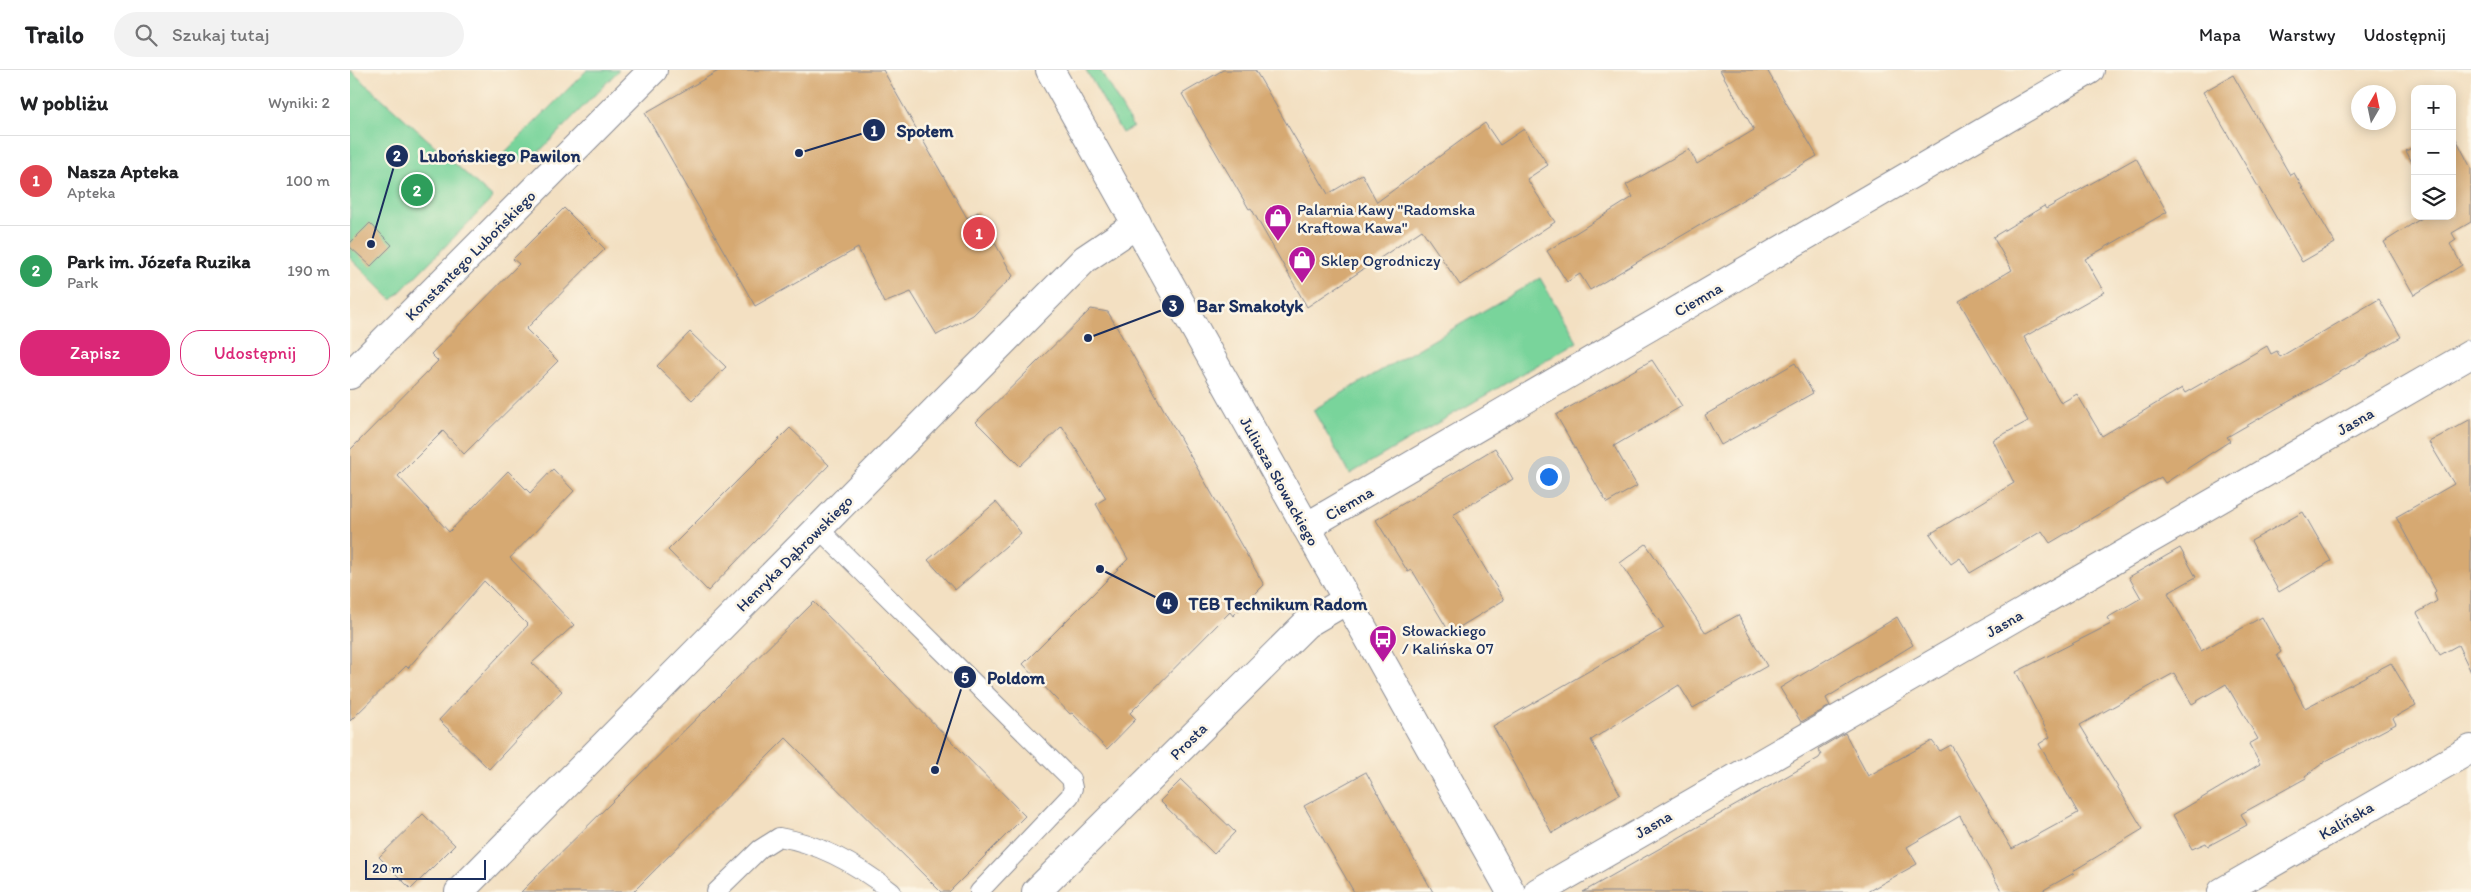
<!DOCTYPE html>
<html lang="pl">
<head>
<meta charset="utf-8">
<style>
	:root { --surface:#fff; --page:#f2f2f2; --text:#202124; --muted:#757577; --line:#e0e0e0; --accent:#db2777 }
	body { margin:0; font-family:Itim,sans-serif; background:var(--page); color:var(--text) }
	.controls { position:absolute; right:15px; top:15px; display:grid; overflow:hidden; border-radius:10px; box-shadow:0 2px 12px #0003 }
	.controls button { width:45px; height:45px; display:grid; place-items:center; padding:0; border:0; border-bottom:1px solid var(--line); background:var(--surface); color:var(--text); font:25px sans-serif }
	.compass { position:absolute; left:2001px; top:15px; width:45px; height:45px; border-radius:50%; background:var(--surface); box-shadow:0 2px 12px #0003; rotate:9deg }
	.scale { position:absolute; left:15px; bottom:12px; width:121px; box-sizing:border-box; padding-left:5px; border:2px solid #1b2f5e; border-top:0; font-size:14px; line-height:18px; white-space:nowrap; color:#1b2f5e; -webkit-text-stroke:4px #fcf5e5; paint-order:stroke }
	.you { position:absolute; left:1198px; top:406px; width:18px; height:18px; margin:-12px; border:4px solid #fff; border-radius:50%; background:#1a73e8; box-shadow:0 0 0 8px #1a73e833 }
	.badge { display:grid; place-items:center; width:32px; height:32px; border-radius:50%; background:var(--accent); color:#fff; font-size:16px; font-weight:700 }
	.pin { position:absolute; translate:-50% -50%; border:2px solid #fff; box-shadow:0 1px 5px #0006 }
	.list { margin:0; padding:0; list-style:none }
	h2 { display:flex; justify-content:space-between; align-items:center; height:65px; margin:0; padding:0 20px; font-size:21px }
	h2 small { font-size:16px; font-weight:400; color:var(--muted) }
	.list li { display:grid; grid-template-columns:32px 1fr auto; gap:15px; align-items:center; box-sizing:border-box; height:90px; padding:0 20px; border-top:1px solid var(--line) }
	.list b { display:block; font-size:19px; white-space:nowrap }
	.list p { margin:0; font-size:16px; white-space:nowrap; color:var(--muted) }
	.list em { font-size:16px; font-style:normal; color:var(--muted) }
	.actions { display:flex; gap:10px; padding:15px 20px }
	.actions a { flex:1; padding:11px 0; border:1px solid var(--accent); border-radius:20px; text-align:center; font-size:18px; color:var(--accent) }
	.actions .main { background:var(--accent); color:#fff }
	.icon { flex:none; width:28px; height:28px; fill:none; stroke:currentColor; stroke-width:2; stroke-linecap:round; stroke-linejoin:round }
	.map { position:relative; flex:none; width:2121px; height:822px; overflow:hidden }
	header { display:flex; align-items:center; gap:30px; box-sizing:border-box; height:70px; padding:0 25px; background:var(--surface); border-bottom:1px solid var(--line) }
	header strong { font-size:24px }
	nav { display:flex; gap:28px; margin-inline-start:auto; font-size:18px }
	.search { width:350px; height:45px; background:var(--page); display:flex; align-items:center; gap:12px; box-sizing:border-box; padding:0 18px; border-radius:28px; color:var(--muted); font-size:19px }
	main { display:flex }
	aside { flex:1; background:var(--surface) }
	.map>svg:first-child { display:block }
	.green { fill:#79d49b; stroke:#4a827c }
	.building { fill:#d6a972 }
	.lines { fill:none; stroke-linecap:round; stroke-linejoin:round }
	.lane-casing { stroke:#878890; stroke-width:20 }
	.street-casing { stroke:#878890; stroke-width:30 }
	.secondary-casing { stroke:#878890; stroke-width:30 }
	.lane { stroke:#fff; stroke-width:18 }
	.street { stroke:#fff; stroke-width:28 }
	.secondary { stroke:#fff; stroke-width:28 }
	.labels { text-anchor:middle; stroke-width:5; stroke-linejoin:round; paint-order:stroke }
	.poi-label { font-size:16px; fill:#1b2f5e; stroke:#fcf5e5; text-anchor:start }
	.street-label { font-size:16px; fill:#1b2f5e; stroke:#fcf5e5 }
	.leader { fill:none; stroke:#1b2f5e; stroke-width:2 }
	.callout-dot { fill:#1b2f5e; stroke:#fcf5e5; stroke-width:2 }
	.mark-label { font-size:15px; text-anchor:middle; font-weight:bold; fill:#fff }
	.callout-label { font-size:18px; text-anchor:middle; font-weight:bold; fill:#1b2f5e; stroke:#fcf5e5; stroke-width:5; stroke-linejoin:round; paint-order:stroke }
</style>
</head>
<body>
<header>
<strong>Trailo</strong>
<div class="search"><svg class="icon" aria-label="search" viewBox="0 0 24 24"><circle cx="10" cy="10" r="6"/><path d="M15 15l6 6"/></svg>Szukaj tutaj</div>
<nav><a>Mapa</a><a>Warstwy</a><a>Udostępnij</a></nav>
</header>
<main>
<aside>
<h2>W pobliżu<small>Wyniki: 2</small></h2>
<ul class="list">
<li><span class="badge" style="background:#e0444e">1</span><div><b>Nasza Apteka</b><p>Apteka</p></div><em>100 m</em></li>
<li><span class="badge" style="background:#2e9e5b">2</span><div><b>Park im. Józefa Ruzika</b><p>Park</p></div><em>190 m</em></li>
</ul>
<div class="actions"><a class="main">Zapisz</a><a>Udostępnij</a></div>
</aside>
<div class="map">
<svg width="2121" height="822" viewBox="0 0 2121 822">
	<rect width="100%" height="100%" fill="#fcf5e5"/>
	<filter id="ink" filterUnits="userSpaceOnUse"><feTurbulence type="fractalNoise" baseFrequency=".02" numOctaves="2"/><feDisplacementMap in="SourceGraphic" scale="10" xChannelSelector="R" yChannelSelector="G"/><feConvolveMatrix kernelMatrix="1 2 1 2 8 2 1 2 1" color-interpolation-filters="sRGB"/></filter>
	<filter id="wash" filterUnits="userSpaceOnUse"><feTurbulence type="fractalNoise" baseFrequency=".0096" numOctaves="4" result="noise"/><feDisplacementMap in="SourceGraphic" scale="20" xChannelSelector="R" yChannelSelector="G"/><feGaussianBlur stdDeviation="1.12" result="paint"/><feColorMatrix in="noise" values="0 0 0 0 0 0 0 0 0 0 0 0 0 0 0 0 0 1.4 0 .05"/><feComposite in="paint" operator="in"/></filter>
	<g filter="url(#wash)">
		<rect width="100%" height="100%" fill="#f3e0c2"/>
		<path class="green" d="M0,0L143,128L42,230L0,188Z
			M237,0H269L181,90L168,92L154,83Z
			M736,0H750L783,57L772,63Z
			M1190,208L1227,272L1000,404L963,340Z"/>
		<g id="blocks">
			<path class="building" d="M370,0H533L617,148L628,142L663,206L623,245L587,265L561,222L534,233L508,178L405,236L295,43Z
				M873,0H905L978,124L1012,104L1027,132L1135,53L1150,75L1174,59L1198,95L1177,109L1205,152L1110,215L1072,160L957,237L901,138L899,139L832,24Z
				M1370,0H1417L1467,86L1240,220L1230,204L1217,212L1197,181L1283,127L1276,115L1339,79L1347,94L1404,60Z
				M1883,5L1940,105L1944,103L1985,173L1952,192L1853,22Z
				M2102,61L2121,98V152L2102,163L2106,170L2100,174L2112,195L2064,225L2034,172L2075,146H2102Z
				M2065,76V98L2056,81Z
				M1786,88L1817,142L1735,189L1754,222L1674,267L1711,333L1727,324L1752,366L1832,318L1835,323L1917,276L1921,284L1927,281L1930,287L2029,229L2051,267L1877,367L1880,371L1815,413L1811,407L1700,473L1692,461L1620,503L1610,488L1601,494L1580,464L1664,413L1643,370L1678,351L1609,231L1662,200L1643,167L1694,136L1696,139Z
				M214,138L255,179L176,259L208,291L114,384L93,361L48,406L99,462L158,401L180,423L203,399L224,421L160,488L224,555L182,593L212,621L139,699L89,650L178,555L134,511L58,598L56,596L0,651V380L88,291L81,284L169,194L163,189Z
				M20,153L42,175L21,196L0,177V173Z
				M741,239L758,242L914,515L883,546L880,542L780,643L786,649L757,679L722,643L720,644L673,594L778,489L746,434L756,428L712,356L670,396L626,352Z
				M340,262L376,297L342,330L307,296Z
				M1302,290L1332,336L1264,376L1287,416L1257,433L1206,345Z
				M1445,293L1463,323L1371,375L1355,345Z
				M2121,349V602L2108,575L2090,585L2067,543L2087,531L2084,523L2086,521L2046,447L2104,414L2079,372Z
				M440,358L479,395L358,521L318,480Z
				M1145,378L1163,409L1103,445L1154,530L1100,563L1062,500L1058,502L1026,450Z
				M646,432L671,463L605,520L578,490Z
				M1953,442L1981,491L1929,522L1901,471Z
				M1296,474L1356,563L1388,545L1417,596L1343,638L1329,615L1241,670L1270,724L1202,763L1143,656L1314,558L1270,493Z
				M1830,478L1846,507L1818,523L1851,581L1912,547L1931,582L1927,585L1955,638L2041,593L2066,635L2043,648L2046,654L1976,691L1955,706L1956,708L1891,744L1897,755L1858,776L1856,773L1842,779L1823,745L1910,694L1899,674L1908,669L1876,614L1842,634L1824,603L1730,655L1793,759L1723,801L1724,803L1690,822H1652L1610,746L1557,777L1567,794L1517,822H1233L1469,688L1471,685L1468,679L1495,663L1518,706L1582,671L1590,681L1601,675L1662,779L1728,743L1689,674L1700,667L1666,602L1761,554L1757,548L1791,528L1779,507Z
				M464,532L675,746L599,822H591L436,668L283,822H171Z
				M1547,547L1563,575L1476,628L1480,636L1451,652L1430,618Z
				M1016,702L1051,766L1083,822H1004L954,736Z
				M831,710L885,762L864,784L810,731Z
				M73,744L105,775L61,819L29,787Z"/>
		</g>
	</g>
	<g filter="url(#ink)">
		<use href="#blocks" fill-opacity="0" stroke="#878890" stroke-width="1"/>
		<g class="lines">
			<defs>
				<path id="lane" d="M468,458L721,709L723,718L720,726L629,822
					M366,822L410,779L429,767C472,774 509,796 542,822"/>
				<path id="street" d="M0,305L303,0
					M956,457L1740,0
					M109,822L735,189L787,154
					M686,822L956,554L997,530
					M1188,822L2121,284
					M1872,822L2121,679"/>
				<path id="secondary" d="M700,0L1161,822"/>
			</defs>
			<use href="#lane" class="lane-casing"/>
			<use href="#street" class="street-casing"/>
			<use href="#secondary" class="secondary-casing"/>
			<use href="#lane" class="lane"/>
			<use href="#street" class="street"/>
			<use href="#secondary" class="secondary"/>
		</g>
	</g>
	<defs>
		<symbol id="shop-pin" viewBox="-11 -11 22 30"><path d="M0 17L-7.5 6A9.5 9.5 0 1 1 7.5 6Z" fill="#b5179e" stroke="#fcf5e5"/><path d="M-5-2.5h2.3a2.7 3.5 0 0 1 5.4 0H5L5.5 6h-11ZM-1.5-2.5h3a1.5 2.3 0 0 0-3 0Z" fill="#fff"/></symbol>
		<symbol id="bus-pin" viewBox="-11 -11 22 30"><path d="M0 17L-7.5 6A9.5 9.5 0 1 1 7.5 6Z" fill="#b5179e" stroke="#fcf5e5"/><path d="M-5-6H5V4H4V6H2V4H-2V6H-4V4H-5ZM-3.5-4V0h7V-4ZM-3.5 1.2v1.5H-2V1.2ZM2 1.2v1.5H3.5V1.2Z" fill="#fff"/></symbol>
	</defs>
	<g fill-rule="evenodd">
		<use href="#shop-pin" x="912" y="132" width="32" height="43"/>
		<use href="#shop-pin" x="936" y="174" width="32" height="43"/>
		<use href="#bus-pin" x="1017" y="553" width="32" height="43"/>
	</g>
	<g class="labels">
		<g class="poi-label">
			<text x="947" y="145">Palarnia Kawy "Radomska<tspan x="947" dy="18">Kraftowa Kawa"</tspan></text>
			<text x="971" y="196">Sklep Ogrodniczy</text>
			<text x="1052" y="566">Słowackiego<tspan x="1052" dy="18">/ Kalińska 07</tspan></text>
		</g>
		<g class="street-label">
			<text transform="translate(120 185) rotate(-45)" y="6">Konstantego Lubońskiego</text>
			<text transform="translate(1348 229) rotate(-30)" y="6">Ciemna</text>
			<text transform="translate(2005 351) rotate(-30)" y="6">Jasna</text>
			<text transform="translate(930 411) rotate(61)" y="6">Juliusza Słowackiego</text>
			<text transform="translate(999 433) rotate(-30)" y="6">Ciemna</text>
			<text transform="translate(444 483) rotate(-45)" y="6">Henryka Dąbrowskiego</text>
			<text transform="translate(1654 553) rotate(-30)" y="6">Jasna</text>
			<text transform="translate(838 671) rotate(-45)" y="6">Prosta</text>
			<text transform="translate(1996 750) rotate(-30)" y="6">Kalińska</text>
			<text transform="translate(1303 754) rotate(-30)" y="6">Jasna</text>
		</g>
	</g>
	<path class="leader" d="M449 83L524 60M21 174L47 86M738 268L823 236M750 499L817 533M585 700L615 607"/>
	<g class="callout-dot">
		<circle cx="449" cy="83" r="5"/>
		<circle cx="21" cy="174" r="5"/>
		<circle cx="738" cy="268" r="5"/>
		<circle cx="750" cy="499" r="5"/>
		<circle cx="585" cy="700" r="5"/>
		<circle cx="524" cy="60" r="12"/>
		<circle cx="47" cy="86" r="12"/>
		<circle cx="823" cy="236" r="12"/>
		<circle cx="817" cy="533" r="12"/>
		<circle cx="615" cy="607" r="12"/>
	</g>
	<g class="mark-label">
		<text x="524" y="66">1</text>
		<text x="47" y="91">2</text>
		<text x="823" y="241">3</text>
		<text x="817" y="539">4</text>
		<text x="615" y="613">5</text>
	</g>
	<g class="callout-label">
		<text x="575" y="67">Społem</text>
		<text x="150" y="92">Lubońskiego Pawilon</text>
		<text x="900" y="242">Bar Smakołyk</text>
		<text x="928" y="540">TEB Technikum Radom</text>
		<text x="666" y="614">Poldom</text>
	</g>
</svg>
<div class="controls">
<button>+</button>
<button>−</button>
<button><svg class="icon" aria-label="layers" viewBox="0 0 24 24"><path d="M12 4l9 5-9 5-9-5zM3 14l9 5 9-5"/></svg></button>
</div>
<svg class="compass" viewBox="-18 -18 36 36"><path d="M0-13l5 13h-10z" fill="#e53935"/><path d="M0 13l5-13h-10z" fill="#757577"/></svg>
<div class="scale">20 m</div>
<div class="you"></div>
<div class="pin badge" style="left:629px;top:163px;background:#e0444e">1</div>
<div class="pin badge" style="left:67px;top:120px;background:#2e9e5b">2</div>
</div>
</main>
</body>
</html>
